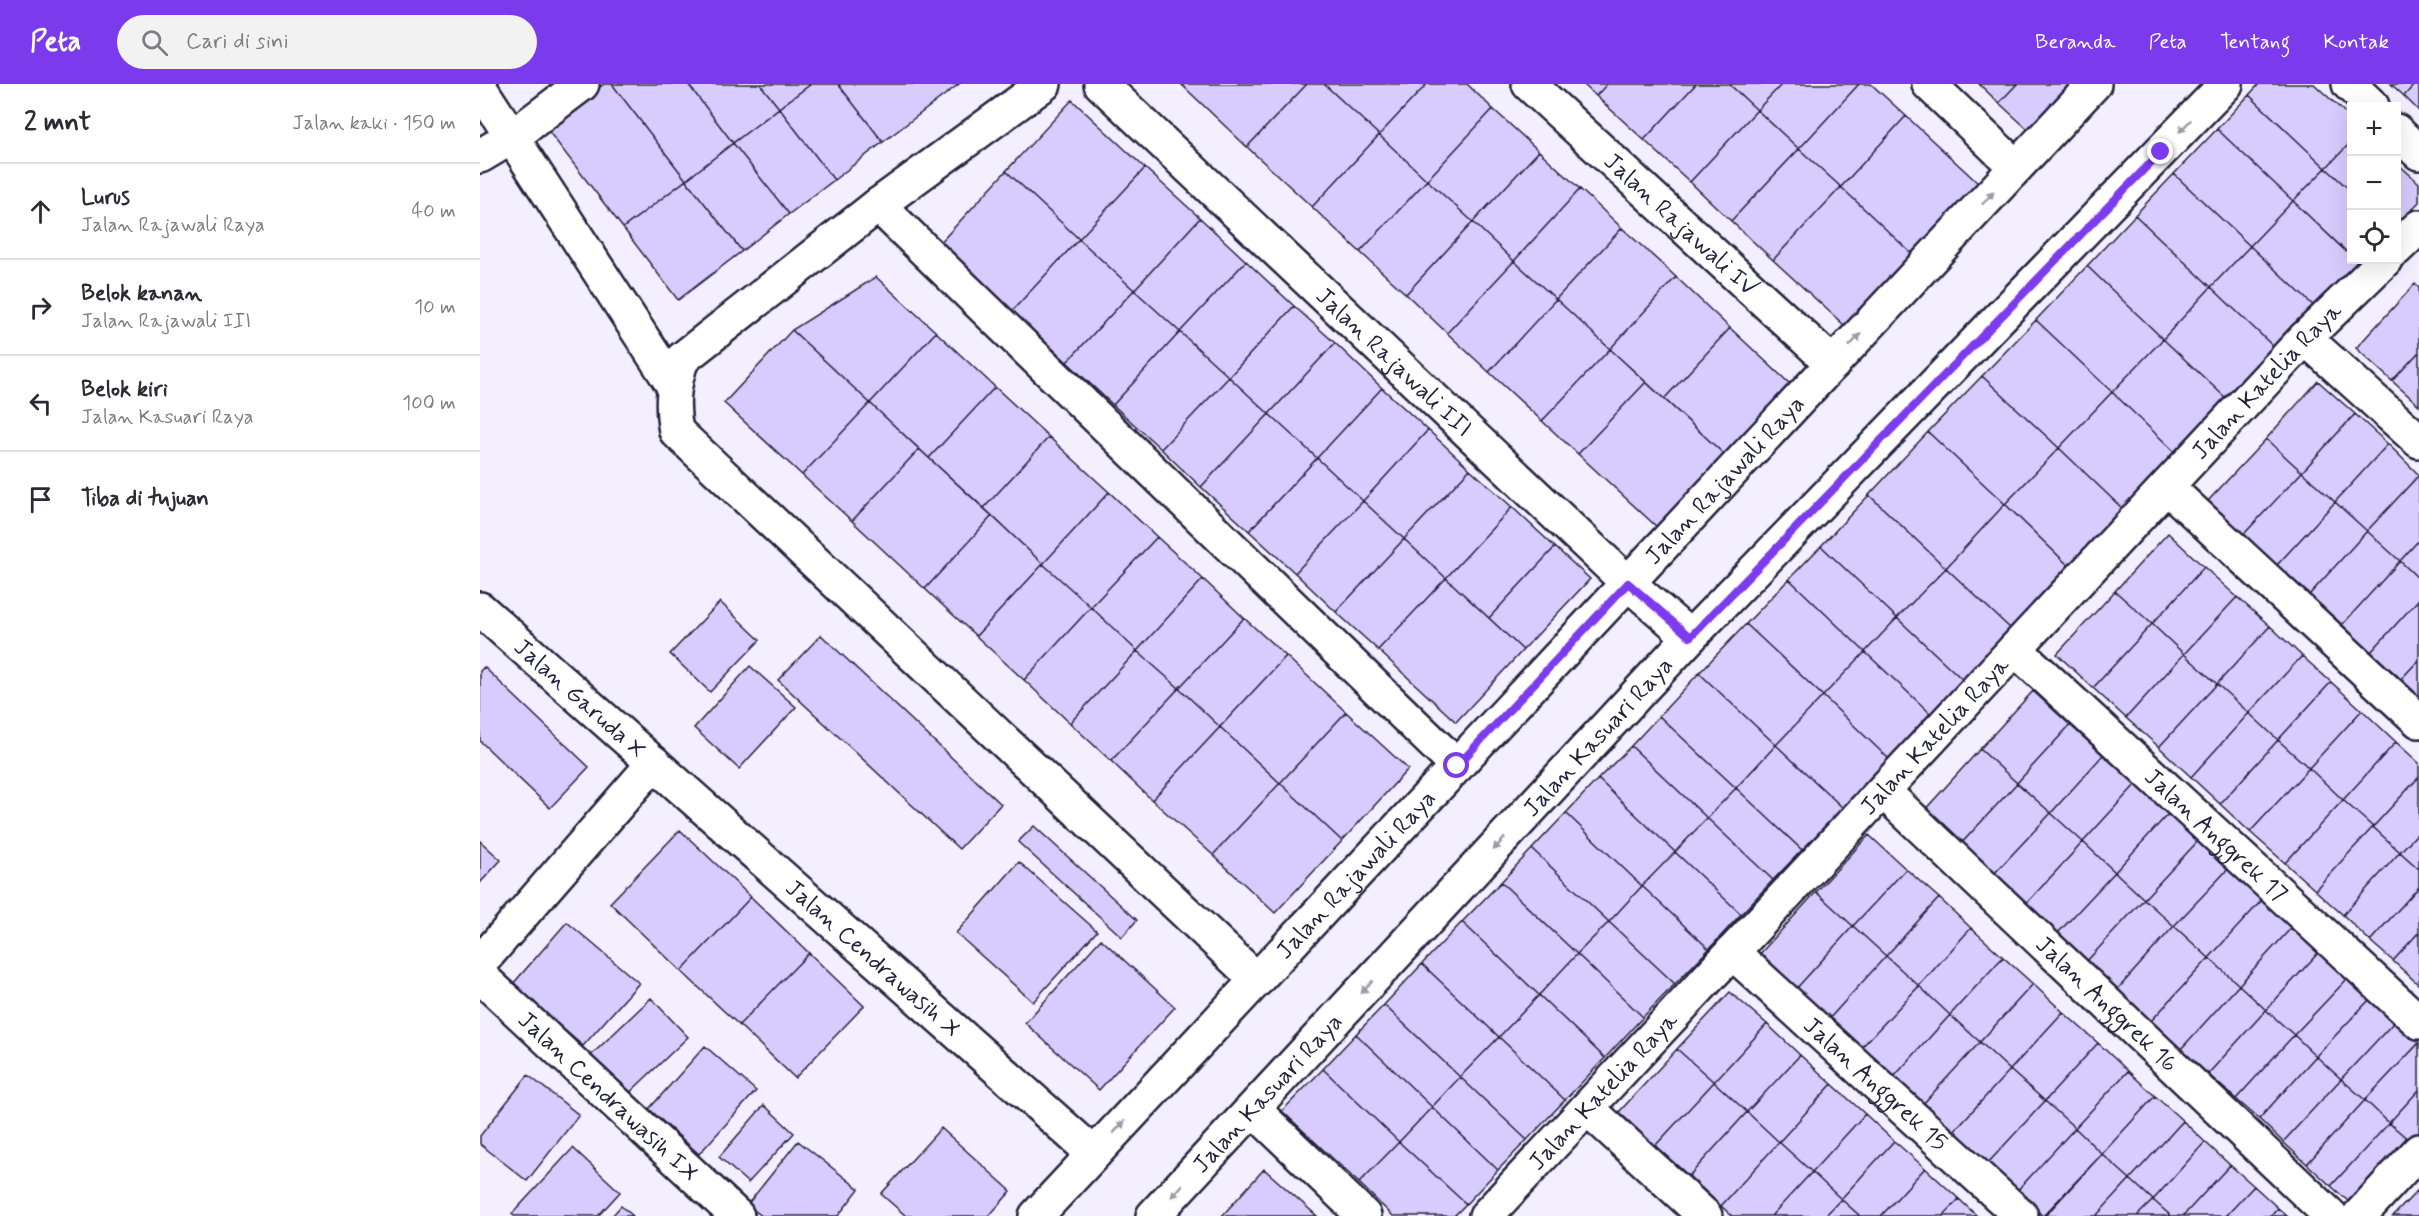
<!DOCTYPE html>
<html lang="id">
<head>
<meta charset="utf-8">
<style>
	:root { --surface:#fff; --page:#f2f2f3; --text:#2b2b33; --muted:#7c7c81; --line:#e1e1e2; --accent:#7c3aed }
	body { margin:0; font-family:Mynerve,sans-serif; background:var(--page); color:var(--text) }
	.controls { position:absolute; right:18px; top:18px; display:grid; overflow:hidden; border-radius:0px; box-shadow:0 6px 24px #0002 }
	.controls button { width:54px; height:54px; display:grid; place-items:center; padding:0; border:0; border-bottom:2px solid var(--line); background:var(--surface); color:var(--text); font:30px sans-serif }
	.stop { position:absolute; width:18px; height:18px; margin:-14px; border:4px solid #7c3aed; border-radius:50%; background:#fff }
	.stop.end { background:#7c3aed; border-color:#fff; box-shadow:0 2px 6px #0008 }
	.list { margin:0; padding:0; list-style:none }
	h2 { display:flex; justify-content:space-between; align-items:center; height:78px; margin:0; padding:0 24px; font-size:26px }
	h2 small { font-size:20px; font-weight:400; color:var(--muted) }
	.list li { display:grid; grid-template-columns:39px 1fr auto; gap:18px; align-items:center; box-sizing:border-box; height:96px; padding:0 24px; border-top:2px solid var(--line) }
	.list b { display:block; font-size:22px; white-space:nowrap }
	.list p { margin:0; font-size:20px; white-space:nowrap; color:var(--muted) }
	.list em { font-size:20px; font-style:normal; color:var(--muted) }
	.icon { flex:none; width:33px; height:33px; fill:none; stroke:currentColor; stroke-width:2; stroke-linecap:round; stroke-linejoin:round }
	.map { position:relative; flex:none; width:1939px; height:1132px; overflow:hidden }
	header { display:flex; align-items:center; gap:36px; box-sizing:border-box; height:84px; padding:0 30px; background:var(--accent); color:#fff }
	header strong { font-size:28px }
	nav { display:flex; gap:33px; margin-inline-start:auto; font-size:21px }
	.search { width:420px; height:54px; background:var(--page); display:flex; align-items:center; gap:15px; box-sizing:border-box; padding:0 21px; border-radius:33px; color:var(--muted); font-size:22px }
	main { display:flex }
	aside { flex:1; background:var(--surface) }
	.map>svg:first-child { display:block }
	.building { fill:#d8cbfe; stroke:#22223b; stroke-width:1.5 }
	.lines { fill:none; stroke-linecap:round; stroke-linejoin:round }
	.minor-casing { stroke:#22223b; stroke-width:38 }
	.minor { stroke:#fff; stroke-width:33 }
	.oneway { fill:#9c9ca7 }
	.route { stroke:#7c3aed; stroke-width:8 }
	.labels { text-anchor:middle; stroke-width:4.5; stroke-linejoin:round; paint-order:stroke }
	.street-label { font-size:24px; fill:#22223b; stroke:#fff }
</style>
</head>
<body>
<header>
<strong>Peta</strong>
<div class="search"><svg class="icon" aria-label="search" viewBox="0 0 24 24"><circle cx="10" cy="10" r="6"/><path d="M15 15l6 6"/></svg>Cari di sini</div>
<nav><a>Beranda</a><a>Peta</a><a>Tentang</a><a>Kontak</a></nav>
</header>
<main>
<aside>
<h2>2 mnt<small>Jalan kaki · 150 m</small></h2>
<ul class="list">
<li><svg class="icon" aria-label="ahead" viewBox="0 0 24 24"><path d="M12 20V5M6 11l6-6 6 6"/></svg><div><b>Lurus</b><p>Jalan Rajawali Raya</p></div><em>40 m</em></li>
<li><svg class="icon" aria-label="right" viewBox="0 0 24 24"><path d="M7 20v-9h11M14 6l5 5-5 5"/></svg><div><b>Belok kanan</b><p>Jalan Rajawali III</p></div><em>10 m</em></li>
<li><svg class="icon" aria-label="left" viewBox="0 0 24 24"><path d="M17 20v-9H6M10 6l-5 5 5 5"/></svg><div><b>Belok kiri</b><p>Jalan Kasuari Raya</p></div><em>100 m</em></li>
<li><svg class="icon" aria-label="arrive" viewBox="0 0 24 24"><path d="M6 21V4h12l-3 4 3 4H6"/></svg><div><b>Tiba di tujuan</b></div></li>
</ul>
</aside>
<div class="map">
<svg width="1939" height="1132" viewBox="0 0 1939 1132">
	<rect width="100%" height="100%" fill="#f3efff"/>
	<filter id="ink" filterUnits="userSpaceOnUse"><feTurbulence type="fractalNoise" baseFrequency=".0167" numOctaves="2"/><feDisplacementMap in="SourceGraphic" scale="12" xChannelSelector="R" yChannelSelector="G"/><feConvolveMatrix kernelMatrix="1 2 1 2 8 2 1 2 1" color-interpolation-filters="sRGB"/></filter>
	<g filter="url(#ink)">
		<path class="building" d="M124,0H132L206,96L143,144L66,44Z
			M132,0H208L253,59L206,96Z
			M208,0H280L299,24L253,59Z
			M280,0H331L299,24Z
			M331,0H358L403,58L354,96L299,24Z
			M358,0H479L403,58Z
			M701,0H827L767,63Z
			M827,0H844L899,51L832,123L767,63Z
			M844,0H947L899,51Z
			M947,0H987L1013,25L947,96L899,51Z
			M1103,0H1127L1116,12Z
			M1127,0H1216L1164,56L1116,12Z
			M1216,0H1249L1277,26L1210,98L1164,56Z
			M1249,0H1302L1277,26Z
			M1302,0H1379L1319,65L1277,26Z
			M1379,0H1391L1426,32L1361,103L1319,65Z
			M1499,0H1537L1519,19Z
			M1537,0H1598L1552,49L1519,19Z
			M1779,0H1834L1872,35V57L1846,84L1769,11Z
			M1911,0H1935L1924,12Z
			M1935,0H1939V27L1924,12Z
			M1769,11L1846,84L1813,117L1737,45Z
			M592,16L665,84L599,155L526,87Z
			M299,24L354,96L309,130L253,59Z
			M1013,25L1059,67L993,138L947,96Z
			M1277,26L1319,65L1251,137L1210,98Z
			M1426,32L1498,99L1432,170L1361,103Z
			M1737,45L1813,117L1770,162L1694,90Z
			M899,51L947,96L880,168L832,123Z
			M1872,57V108L1846,84Z
			M253,59L309,130L262,167L206,96Z
			M1319,65L1361,103L1293,176L1251,137Z
			M1059,67L1100,105L1034,177L993,138Z
			M1916,78L1939,99V118L1916,142Z
			M665,84L720,134L654,206L599,155Z
			M1846,84L1872,108V173L1813,117Z
			M526,87L599,155L532,227L459,160Z
			M1694,90L1770,162L1731,203L1655,131Z
			M206,96L262,167L198,216L143,144Z
			M947,96L993,138L926,210L880,168Z
			M1361,103L1432,170L1365,242L1293,176Z
			M1100,105L1142,144L1076,215L1034,177Z
			M1813,117L1879,180L1837,225L1770,162Z
			M1655,131L1731,203L1683,255L1607,182Z
			M720,134L766,177L700,248L654,206Z
			M993,138L1034,177L967,249L926,210Z
			M1142,144L1196,193L1130,265L1076,215Z
			M599,155L654,206L587,278L532,227Z
			M1770,162L1837,225L1797,266L1731,203Z
			M766,177L814,222L749,293L700,248Z
			M1034,177L1076,215L1009,288L967,249Z
			M1607,182L1683,255L1632,308L1556,236Z
			M396,193L456,248L390,319L312,246Z
			M1196,193L1250,244L1184,315L1130,265Z
			M1935,200L1939,204V268L1912,297L1876,264Z
			M1731,203L1797,266L1749,317L1683,255Z
			M654,206L700,248L633,321L587,278Z
			M1076,215L1130,265L1062,337L1009,288Z
			M814,222L855,259L789,330L749,293Z
			M1556,236L1632,308L1579,364L1502,292Z
			M1250,244L1311,301L1245,371L1184,315Z
			M312,246L390,319L322,391L244,319Z
			M456,248L515,303L449,374L390,319Z
			M700,248L749,293L681,365L633,321Z
			M1683,255L1749,317L1698,371L1632,308Z
			M855,259L902,304L837,374L789,330Z
			M1130,265L1166,298L1098,370L1062,337Z
			M1939,268V321L1912,297Z
			M1502,292L1579,364L1525,420L1448,348Z
			M749,293L789,330L721,403L681,365Z
			M1838,297L1875,330L1822,388L1786,355Z
			M1166,298L1245,371L1178,444L1098,370Z
			M515,303L569,353L504,424L449,374Z
			M902,304L948,346L883,417L837,374Z
			M1632,308L1698,371L1645,427L1579,364Z
			M390,319L439,365L372,437L322,391Z
			M789,330L837,374L769,447L721,403Z
			M1875,330L1908,360L1855,418L1822,388Z
			M948,346L990,385L924,455L883,417Z
			M1448,348L1525,420L1466,484L1389,411Z
			M569,353L629,408L563,480L504,424Z
			M1786,355L1822,388L1763,451L1727,418Z
			M1908,360L1939,391L1887,447L1855,418Z
			M1579,364L1645,427L1591,484L1525,420Z
			M439,365L512,432L445,505L372,437Z
			M837,374L883,417L815,489L769,447Z
			M990,385L1032,423L966,494L924,455Z
			M1822,388L1855,418L1797,481L1763,451Z
			M1939,391V456L1920,477L1887,447Z
			M629,408L677,453L611,523L563,480Z
			M1389,411L1466,484L1417,534L1341,462Z
			M883,417L924,455L856,528L815,489Z
			M1855,418L1887,447L1829,511L1797,481Z
			M1525,420L1591,484L1532,546L1466,484Z
			M1032,423L1075,463L1009,534L966,494Z
			M512,432L563,480L496,552L445,505Z
			M1887,447L1920,477L1862,541L1829,511Z
			M1688,449L1724,483L1672,540L1635,507Z
			M677,453L723,495L657,567L611,523Z
			M924,455L966,494L898,566L856,528Z
			M1939,456V495L1920,477Z
			M1341,462L1417,534L1385,568L1309,495Z
			M1075,463L1110,495L1043,566L1009,534Z
			M1920,477L1939,495V515L1891,568L1862,541Z
			M563,480L611,523L544,596L496,552Z
			M1724,483L1757,513L1704,570L1672,540Z
			M1466,484L1532,546L1484,597L1417,534Z
			M966,494L1043,566L976,638L898,566Z
			M723,495L764,534L699,604L657,567Z
			M1309,495L1385,568L1343,612L1266,540Z
			M1635,507L1672,540L1613,604L1577,570Z
			M1757,513L1790,542L1737,600L1704,570Z
			M1939,515V576L1921,595L1891,568Z
			M240,518L280,556L230,608L190,570Z
			M611,523L657,567L590,639L544,596Z
			M764,534L806,572L740,643L699,604Z
			M1417,534L1484,597L1451,630L1385,568Z
			M1266,540L1343,612L1296,661L1219,589Z
			M1672,540L1704,570L1646,634L1613,604Z
			M1790,542L1822,572L1769,629L1737,600Z
			M341,551L521,720L479,765L298,596Z
			M657,567L699,604L631,677L590,639Z
			M1385,568L1451,630L1409,675L1343,612Z
			M1704,570L1737,600L1679,663L1646,634Z
			M806,572L866,628L800,699L740,643Z
			M1822,572L1851,598L1798,656L1769,629Z
			M1939,576V612L1921,595Z
			M270,582L316,623L259,685L214,644Z
			M4,583L109,683L70,724L0,657V587Z
			M1219,589L1296,661L1256,704L1179,632Z
			M1851,598L1882,626L1829,684L1798,656Z
			M1737,600L1769,629L1711,693L1679,663Z
			M699,604L740,643L672,716L631,677Z
			M1553,607L1590,641L1537,699L1500,665Z
			M1343,612L1409,675L1363,724L1296,661Z
			M1882,626L1916,658L1863,716L1829,684Z
			M866,628L928,685L862,757L800,699Z
			M1769,629L1798,656L1740,720L1711,693Z
			M1179,632L1256,704L1227,734L1151,662Z
			M1590,641L1623,671L1571,729L1537,699Z
			M740,643L800,699L733,771L672,716Z
			M1798,656L1829,684L1770,748L1740,720Z
			M1916,658L1939,679V693L1893,743L1863,716Z
			M1296,661L1363,724L1322,766L1256,704Z
			M1151,662L1227,734L1195,768L1118,695Z
			M1500,665L1537,699L1479,762L1442,729Z
			M1623,671L1656,700L1603,758L1571,729Z
			M1829,684L1863,716L1805,779L1770,748Z
			M1939,693V748L1920,768L1893,743Z
			M1118,695L1195,768L1162,802L1086,729Z
			M800,699L862,757L795,829L733,771Z
			M1537,699L1571,729L1512,792L1479,762Z
			M1656,700L1688,730L1635,788L1603,758Z
			M1256,704L1322,766L1293,796L1227,734Z
			M1863,716L1893,743L1835,806L1805,779Z
			M1086,729L1162,802L1129,838L1052,765Z
			M1571,729L1603,758L1544,822L1512,792Z
			M1688,730L1718,757L1664,815L1635,788Z
			M1227,734L1293,796L1261,830L1195,768Z
			M554,742L657,836L642,853L538,758Z
			M1893,743L1920,768L1863,831L1835,806Z
			M200,746L271,813L201,887L130,819Z
			M1939,748V785L1920,768Z
			M1389,751L1426,785L1373,842L1336,808Z
			M0,757L21,776L0,799Z
			M1718,757L1748,785L1694,842L1664,815Z
			M1603,758L1635,788L1576,851L1544,822Z
			M1052,765L1129,838L1097,870L1021,798Z
			M1195,768L1261,830L1229,865L1162,802Z
			M1920,768L1939,785V803L1890,857L1863,831Z
			M539,778L617,847L553,918L476,849Z
			M1426,785L1459,814L1406,872L1373,842Z
			M1748,785L1782,816L1729,874L1694,842Z
			M1635,788L1664,815L1606,878L1576,851Z
			M1021,798L1097,870L1059,911L982,838Z
			M1162,802L1229,865L1195,900L1129,838Z
			M1939,803V848L1913,877L1890,857Z
			M1336,808L1373,842L1315,906L1278,872Z
			M271,813L329,869L259,941L201,887Z
			M1459,814L1491,844L1439,902L1406,872Z
			M1664,815L1694,842L1637,906L1606,878Z
			M1782,816L1812,843L1759,901L1729,874Z
			M87,838L159,899L103,962L32,901Z
			M982,838L1059,911L1019,953L942,880Z
			M1129,838L1195,900L1163,933L1097,870Z
			M1373,842L1406,872L1348,936L1315,906Z
			M1694,842L1729,874L1671,937L1637,906Z
			M1812,843L1839,868L1786,926L1759,901Z
			M1491,844L1523,873L1470,931L1439,902Z
			M1939,848V898L1938,900L1913,877Z
			M621,855L695,923L619,1006L545,939Z
			M1839,868L1868,894L1814,951L1786,926Z
			M329,869L384,922L315,994L259,941Z
			M1097,870L1163,933L1125,974L1059,911Z
			M1406,872L1439,902L1380,965L1348,936Z
			M1523,873L1553,900L1500,958L1470,931Z
			M1729,874L1759,901L1701,965L1671,937Z
			M942,880L1019,953L980,993L904,921Z
			M1868,894L1890,915L1836,972L1814,951Z
			M1553,900L1583,928L1530,986L1500,958Z
			M1759,901L1786,926L1728,990L1701,965Z
			M1439,902L1470,931L1412,995L1380,965Z
			M1250,908L1287,940L1234,998L1197,965Z
			M1059,911L1125,974L1085,1016L1019,953Z
			M171,914L208,953L142,1016L105,977Z
			M1890,915L1915,937L1861,995L1836,972Z
			M904,921L980,993L952,1023L876,950Z
			M1786,926L1814,951L1756,1015L1728,990Z
			M1583,928L1618,959L1565,1017L1530,986Z
			M1470,931L1500,958L1442,1021L1412,995Z
			M1915,937L1939,959L1885,1016L1861,995Z
			M1287,940L1320,971L1267,1028L1234,998Z
			M876,950L952,1023L919,1058L843,985Z
			M1814,951L1836,972L1779,1035L1756,1015Z
			M1019,953L1085,1016L1047,1056L980,993Z
			M1500,958L1530,986L1472,1049L1442,1021Z
			M1618,959L1648,987L1595,1044L1565,1017Z
			M1939,959V1006L1909,1039L1885,1016Z
			M225,962L276,1007L219,1070L169,1025Z
			M1197,965L1234,998L1175,1062L1139,1028Z
			M1320,971L1352,1000L1299,1058L1267,1028Z
			M1836,972L1861,995L1803,1058L1779,1035Z
			M843,985L919,1058L879,1099L802,1027Z
			M1530,986L1565,1017L1507,1080L1472,1049Z
			M1648,987L1675,1012L1622,1070L1595,1044Z
			M48,991L99,1031L47,1097L0,1060V1052Z
			M980,993L1047,1056L1018,1086L952,1023Z
			M1861,995L1885,1016L1827,1080L1803,1058Z
			M1234,998L1267,1028L1209,1092L1175,1062Z
			M1352,1000L1385,1030L1332,1088L1299,1058Z
			M1939,1006V1057L1935,1061L1909,1039Z
			M1675,1012L1703,1037L1650,1095L1622,1070Z
			M1885,1016L1909,1039L1851,1102L1827,1080Z
			M1565,1017L1595,1044L1536,1108L1507,1080Z
			M284,1021L314,1049L268,1099L239,1073Z
			M952,1023L1018,1086L986,1120L919,1058Z
			M1267,1028L1299,1058L1241,1122L1209,1092Z
			M1385,1030L1414,1057L1361,1115L1332,1088Z
			M1703,1037L1725,1058L1673,1116L1650,1095Z
			M1909,1039L1935,1061L1877,1125L1851,1102Z
			M461,1044L531,1107L509,1132H426L401,1110Z
			M1595,1044L1622,1070L1563,1132L1536,1108Z
			M318,1057L379,1105L358,1132H282L267,1121Z
			M1414,1057L1445,1084L1401,1132H1380L1361,1115Z
			M919,1058L986,1120L974,1132H913L879,1099Z
			M1299,1058L1332,1088L1291,1132H1252L1241,1122Z
			M1725,1058L1750,1081L1703,1132H1691L1673,1116Z
			M93,1064L140,1108L118,1132H34L32,1130Z
			M1622,1070L1650,1095L1616,1132H1565Z
			M1750,1081L1774,1102L1746,1132H1703Z
			M1445,1084L1479,1115L1463,1132H1401Z
			M784,1085L837,1132H742Z
			M1332,1088L1361,1115L1345,1132H1291Z
			M1650,1095L1673,1116L1657,1132H1616Z
			M1774,1102L1798,1124L1791,1132H1746Z
			M1937,1107L1939,1110V1132H1913Z
			M1361,1115L1380,1132H1345Z
			M1479,1115L1497,1132H1463Z
			M1673,1116L1691,1132H1657Z
			M141,1122L153,1132H132Z
			M1798,1124L1807,1132H1791Z"/>
		<g class="lines">
			<defs>
				<g id="minor">
					<path d="M564,0L398,121L202,275C193,301 191,320 196,347L777,896"/>
					<path id="s1" d="M621,0L1148,499L1210,553"/>
					<path id="s2" d="M1049,0L1353,280"/>
					<path d="M1449,0L1536,83"/>
					<path d="M1869,0L1892,22"/>
					<path d="M0,4L193,301"/>
					<path d="M1916,47L1939,69"/>
					<path d="M0,72L32,53L102,0"/>
					<path d="M398,121L977,682"/>
					<path d="M1916,165L1939,143"/>
					<path d="M1825,254L1939,357"/>
					<path d="M1687,403L1939,637"/>
					<path id="s3" d="M0,525L614,1070"/>
					<path id="s4" d="M1535,565L1939,938"/>
					<path id="s5" d="M1403,707L1851,1132"/>
					<path id="s6" d="M1252,868L1541,1132"/>
					<path d="M0,879L174,679"/>
					<path id="s7" d="M0,892L257,1132"/>
					<path d="M1107,1024L1225,1132"/>
					<path d="M774,1026L884,1132"/>
					<path id="s8" d="M556,1132L1614,0"/>
					<path id="s9" d="M673,1132L1210,553L1746,0"/>
					<path id="s10" d="M1006,1132L1825,254L1905,176"/>
					<path d="M1879,1132L1939,1067"/>
				</g>
			</defs>
			<use href="#minor" class="minor-casing"/>
			<use href="#minor" class="minor"/>
		</g>
		<defs><path id="oneway-solid" d="M-6-.8H1V-3.2L6.5 0L1 3.2V.8H-6Z" transform="scale(1.5)"/></defs>
		<g class="oneway">
			<use href="#oneway-solid" transform="translate(1705 42) rotate(134)"/>
			<use href="#oneway-solid" transform="translate(1508 114) rotate(-47)"/>
			<use href="#oneway-solid" transform="translate(1375 256) rotate(-47)"/>
			<use href="#oneway-solid" transform="translate(1019 760) rotate(133)"/>
			<use href="#oneway-solid" transform="translate(887 903) rotate(133)"/>
			<use href="#oneway-solid" transform="translate(639 1043) rotate(-47)"/>
			<use href="#oneway-solid" transform="translate(697 1107) rotate(133)"/>
		</g>
	</g>
	<g class="lines" filter="url(#ink)">
		<path class="route" d="M977,682L1148,499L1210,553L1681,68"/>
	</g>
	<g class="labels">
		<g class="street-label">
			<text dy="8" stroke="none"><textPath href="#s2" startOffset="207">Jalan Rajawali IV</textPath></text>
			<text dy="8" stroke="none"><textPath href="#s1" startOffset="404">Jalan Rajawali III</textPath></text>
			<text dy="8" stroke="none"><textPath href="#s10" startOffset="1143">Jalan Katelia Raya</textPath></text>
			<text dy="8" stroke="none"><textPath href="#s8" startOffset="1008">Jalan Rajawali Raya</textPath></text>
			<text dy="8" stroke="none"><textPath href="#s3" startOffset="134">Jalan Garuda X</textPath></text>
			<text dy="8" stroke="none"><textPath href="#s10" startOffset="657">Jalan Katelia Raya</textPath></text>
			<text dy="8" stroke="none"><textPath href="#s9" startOffset="654">Jalan Kasuari Raya</textPath></text>
			<text dy="8" stroke="none"><textPath href="#s4" startOffset="274">Jalan Anggrek 17</textPath></text>
			<text dy="8" stroke="none"><textPath href="#s8" startOffset="468">Jalan Rajawali Raya</textPath></text>
			<text dy="8" stroke="none"><textPath href="#s3" startOffset="526">Jalan Cendrawasih X</textPath></text>
			<text dy="8" stroke="none"><textPath href="#s5" startOffset="309">Jalan Anggrek 16</textPath></text>
			<text dy="8" stroke="none"><textPath href="#s6" startOffset="195">Jalan Anggrek 15</textPath></text>
			<text dy="8" stroke="none"><textPath href="#s10" startOffset="171">Jalan Katelia Raya</textPath></text>
			<text dy="8" stroke="none"><textPath href="#s9" startOffset="168">Jalan Kasuari Raya</textPath></text>
			<text dy="8" stroke="none"><textPath href="#s7" startOffset="176">Jalan Cendrawasih IX</textPath></text>
		</g>
	</g>
</svg>
<div class="controls">
<button>+</button>
<button>−</button>
<button><svg class="icon" aria-label="locate" viewBox="0 0 24 24"><circle cx="12" cy="12" r="6"/><path d="M12 2v4M12 18v4M2 12h4M18 12h4"/></svg></button>
</div>
<div class="stop" style="left:977px;top:682px"></div>
<div class="stop end" style="left:1681px;top:68px"></div>
</div>
</main>
</body>
</html>
